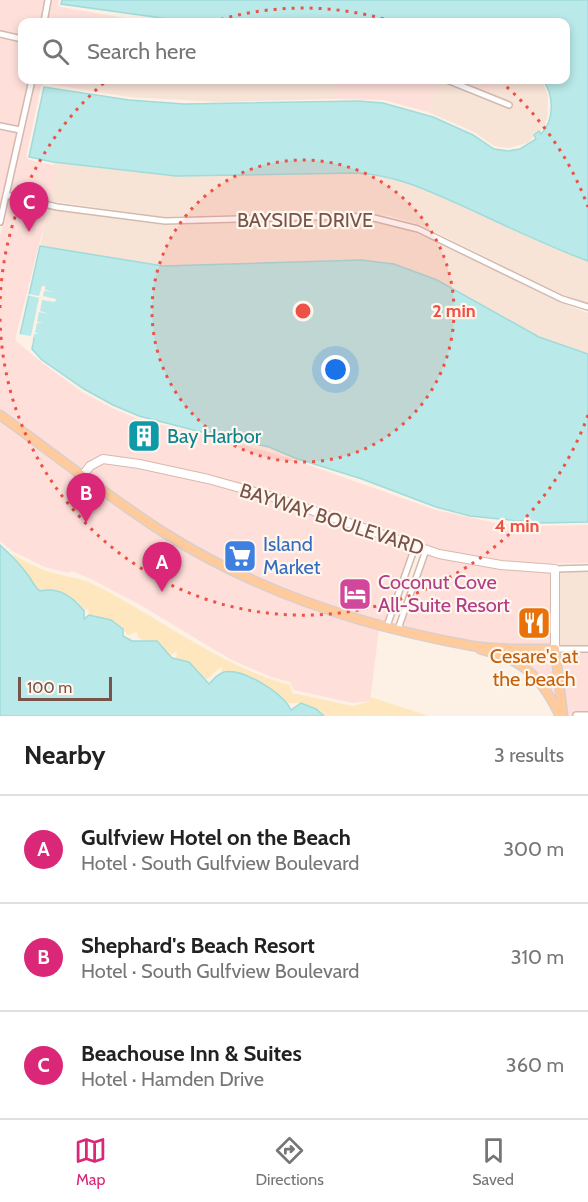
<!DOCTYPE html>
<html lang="en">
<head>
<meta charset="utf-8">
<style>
	:root { --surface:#fff; --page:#f2f2f2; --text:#222; --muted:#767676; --line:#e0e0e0; --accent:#db2777 }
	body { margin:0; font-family:Cabin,sans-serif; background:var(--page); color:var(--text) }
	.scale { position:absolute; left:18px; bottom:15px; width:94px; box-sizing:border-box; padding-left:6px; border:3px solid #795349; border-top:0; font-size:16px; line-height:21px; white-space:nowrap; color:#795349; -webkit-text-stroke:4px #fff6ee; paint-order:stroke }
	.you { position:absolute; left:336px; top:370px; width:21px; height:21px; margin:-15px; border:4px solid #fff; border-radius:50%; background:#1a73e8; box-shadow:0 0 0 9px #1a73e833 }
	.badge { display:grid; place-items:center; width:39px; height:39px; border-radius:50%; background:var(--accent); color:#fff; font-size:20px; font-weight:700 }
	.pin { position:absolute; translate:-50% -50px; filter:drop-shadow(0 2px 3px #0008) }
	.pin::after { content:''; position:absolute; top:32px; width:21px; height:18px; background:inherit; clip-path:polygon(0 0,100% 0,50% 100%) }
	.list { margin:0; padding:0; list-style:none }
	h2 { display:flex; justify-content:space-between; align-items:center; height:78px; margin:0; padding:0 24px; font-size:26px }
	h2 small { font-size:20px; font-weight:400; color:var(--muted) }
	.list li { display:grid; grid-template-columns:39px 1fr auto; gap:18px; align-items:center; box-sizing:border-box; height:108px; padding:0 24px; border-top:2px solid var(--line) }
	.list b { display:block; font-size:22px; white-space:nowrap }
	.list p { margin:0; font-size:20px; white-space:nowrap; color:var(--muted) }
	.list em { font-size:20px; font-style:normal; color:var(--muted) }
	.icon { flex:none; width:33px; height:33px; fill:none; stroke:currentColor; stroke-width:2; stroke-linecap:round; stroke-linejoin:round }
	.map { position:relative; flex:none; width:588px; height:716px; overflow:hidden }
	.search { position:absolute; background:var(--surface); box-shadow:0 3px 9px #0003; left:18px; right:18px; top:18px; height:66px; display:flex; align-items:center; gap:15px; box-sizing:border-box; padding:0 21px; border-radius:12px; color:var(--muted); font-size:22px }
	.sheet { height:402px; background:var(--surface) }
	nav { display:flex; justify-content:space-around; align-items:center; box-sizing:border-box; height:84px; border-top:2px solid var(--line); background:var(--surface); font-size:16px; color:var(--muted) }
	nav a { display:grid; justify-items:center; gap:3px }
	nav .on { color:var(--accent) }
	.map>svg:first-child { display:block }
	.residential { fill:#f8e4d7 }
	.commercial { fill:#fedfd9 }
	.sand { fill:#fee7bf }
	.water { fill:#b9e9e8; stroke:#9fdbdb; stroke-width:1.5 }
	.pier { fill:#fdf1e6 }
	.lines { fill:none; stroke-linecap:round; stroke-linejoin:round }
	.street-casing { stroke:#d3b9ae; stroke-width:8 }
	.secondary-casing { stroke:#d8b9ad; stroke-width:10 }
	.primary-casing { stroke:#d9cfcc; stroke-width:11 }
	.street { stroke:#fff; stroke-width:5 }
	.secondary { stroke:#fff; stroke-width:8 }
	.primary { stroke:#ffcb9c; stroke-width:8 }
	.ring { fill:none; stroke:#ee5145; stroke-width:3; stroke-dasharray:3 6 }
	.labels { text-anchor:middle; stroke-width:4.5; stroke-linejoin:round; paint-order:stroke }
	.street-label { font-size:20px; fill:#795349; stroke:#fff6ee }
	.culture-label { font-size:20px; fill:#0d838f; stroke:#fff6ee; text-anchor:start }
	.shop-label { font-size:20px; fill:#366cbe; stroke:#fff6ee; text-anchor:start }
	.hotel-label { font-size:20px; fill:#b23c85; stroke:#fff6ee; text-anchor:start }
	.food-label { font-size:20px; fill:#c56008; stroke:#fff6ee }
	.centre { fill:#ee5145; stroke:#fff6ee; stroke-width:3 }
	.ring-label { font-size:18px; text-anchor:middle; font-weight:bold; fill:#ee5145; stroke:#fff6ee; stroke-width:4.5; stroke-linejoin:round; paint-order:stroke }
</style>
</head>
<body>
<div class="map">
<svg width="588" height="716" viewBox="0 0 588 716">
	<rect width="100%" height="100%" fill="#fdf1e6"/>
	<path class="residential" d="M102,14L132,19L167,22H100Z
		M86,80H336L334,99L221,102L129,97L84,90Z
		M495,80H539L543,84L548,95L547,120L542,129L527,143L508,148L494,146L474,132L428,112L441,81L511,109L513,102L490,94Z
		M57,163L177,176L356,173L377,174L397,178L419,186L537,241L588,261V304L563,295L421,225L390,216L347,212L164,217L50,201Z
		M48,209L164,225L346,220L374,222L400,227L435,241L559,302L588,313V354L539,337L437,280L386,262L361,260L163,266L40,246Z
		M558,572H588V645H559Z"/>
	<path class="commercial" d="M0,0H45L41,22H22V35L0,31Z
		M51,0H59L58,5L61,7L102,14L100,22H47Z
		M0,38L22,43V80H29L18,126L0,122Z
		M35,80H86L84,90L44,83L41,86L26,157L29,160L52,165L57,163L50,201L10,192Z
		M336,80H435L441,81L428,112L383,100L334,99Z
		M460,80H495L490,94L460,81Z
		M0,130L16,133L0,207Z
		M8,199L48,209L15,340L41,362L82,392L112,408L138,419L241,444L289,458L436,510L496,523L538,526L588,525V563L527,564L439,550L274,493L209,475L140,461L103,456L92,460L82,470L0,410V236Z
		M0,419L194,554L379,629L370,701L353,703L294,690L290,682L271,677L230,659L142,606L91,579L72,571L68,573L45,567L12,551L0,541Z
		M103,463L175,475L251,494L309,512L411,549L385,622L323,604L272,585L197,548L138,511L88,474L92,469Z
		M428,555L468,564L502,569L552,572V645L475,642L402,626Z
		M499,651L552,653L559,705L550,688L538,674L528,666Z
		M559,653H588V711H573V716H567Z"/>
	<path class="sand" d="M11,554C22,559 33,566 44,570C60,576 78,577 93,584C157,616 221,667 290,685L292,693L353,706L370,701V697L429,716H324C317,710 309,704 299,703C294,703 290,704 286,702C263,688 253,671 222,672L221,667L206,680L189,662L176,659L177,651L170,655L157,641H143L138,637L137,632L128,635C120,625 102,616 89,615L88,609L84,611C72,597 58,587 40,591L33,585L28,575Z"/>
	<path class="water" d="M62,0H588V261C550,247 514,230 478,213C437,195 401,175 356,173L176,176L53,162L29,157L44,87L129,100L184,104L359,101L383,103L433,117L473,135L494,149L508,151L520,149L536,139L534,135L539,131L541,134C555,119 554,95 543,80H566V22H387L320,19L217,22L176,20L61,4Z
		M40,246L163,266L361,260L394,264L437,280L539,337L588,354V522L538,523L470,516L436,507L362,479L295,458L269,447L197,431L139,416L113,405L84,389L42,360L32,349L34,338L20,335Z
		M0,545C10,554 20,564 28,575C33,581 33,586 40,591C59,587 72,596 84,611V619L89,615L111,620L123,629V636L132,641H157L172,658L189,662L209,684C213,680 217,674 224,672C243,668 283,693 291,710L301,703L316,709L324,716H0Z"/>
	<path class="pier" d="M42,286H45V290L54,292L44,291L43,296L56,299L55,302L42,300L40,311L49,314L39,312L37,322L44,323H37L35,332L38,334H34L32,345H29L31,340L18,337L19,334L31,336L39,298L27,295L28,294L39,296Z"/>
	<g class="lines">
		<defs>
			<path id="street" d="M44,22L48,0
				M0,34L22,39
				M447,80L509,105
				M0,126L20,130
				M6,195L57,207L165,221L346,216L374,218L418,229L562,299L588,307
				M0,222L32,80
				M555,569L588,568
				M387,626L415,547
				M398,629L426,550
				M555,649H588
				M576,715H588"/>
			<path id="secondary" d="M83,475L90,466L103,459L139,464L208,479L273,497L439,554L501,565L555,569V649"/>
			<path id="primary" d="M0,415C54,454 107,496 163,532C256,591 365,627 473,646C500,650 528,649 555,649L563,716
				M480,649C489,652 498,654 507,658C534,669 548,691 560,716"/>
		</defs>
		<use href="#street" class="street-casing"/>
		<use href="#secondary" class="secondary-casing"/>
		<use href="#primary" class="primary-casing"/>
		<use href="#street" class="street"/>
		<use href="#secondary" class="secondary"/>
		<use href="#primary" class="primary"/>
	</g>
	<circle cx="303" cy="311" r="151" fill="#ee5145" fill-opacity=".12"/>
	<g class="ring">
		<circle cx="303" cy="311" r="151"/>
		<path d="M588 415A303 303 0 0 1 0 314M0 308A303 303 0 0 1 106 81M212 22A303 303 0 0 1 394 22M500 81A303 303 0 0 1 588 207"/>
	</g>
	<defs>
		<symbol id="building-square" viewBox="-11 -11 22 22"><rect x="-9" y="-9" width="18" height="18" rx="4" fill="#0f9aa8" stroke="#fff6ee"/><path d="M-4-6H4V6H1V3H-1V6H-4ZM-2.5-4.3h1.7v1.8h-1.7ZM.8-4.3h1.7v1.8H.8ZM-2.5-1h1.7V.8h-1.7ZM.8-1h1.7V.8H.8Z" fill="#fff"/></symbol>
		<symbol id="supermarket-square" viewBox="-11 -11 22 22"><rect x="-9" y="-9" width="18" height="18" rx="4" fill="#3f7fe0" stroke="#fff6ee"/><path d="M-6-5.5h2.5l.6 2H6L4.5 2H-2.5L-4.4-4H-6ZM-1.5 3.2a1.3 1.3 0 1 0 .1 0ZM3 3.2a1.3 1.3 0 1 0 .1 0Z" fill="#fff"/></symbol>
		<symbol id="hotel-square" viewBox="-11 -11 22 22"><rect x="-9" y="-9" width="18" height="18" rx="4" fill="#d1479c" stroke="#fff6ee"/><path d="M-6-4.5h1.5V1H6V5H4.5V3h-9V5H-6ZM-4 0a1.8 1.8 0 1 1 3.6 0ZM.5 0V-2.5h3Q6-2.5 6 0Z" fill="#fff"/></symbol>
		<symbol id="restaurant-square" viewBox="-11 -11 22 22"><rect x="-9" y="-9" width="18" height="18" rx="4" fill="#e8710a" stroke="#fff6ee"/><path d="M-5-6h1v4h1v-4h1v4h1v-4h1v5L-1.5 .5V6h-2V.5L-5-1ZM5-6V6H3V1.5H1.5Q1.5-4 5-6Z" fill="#fff"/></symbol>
	</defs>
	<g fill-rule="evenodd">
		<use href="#building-square" x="125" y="417" width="38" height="38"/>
		<use href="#supermarket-square" x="221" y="537" width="38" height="38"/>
		<use href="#hotel-square" x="336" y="575" width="38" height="38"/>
		<use href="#restaurant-square" x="515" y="604" width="38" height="38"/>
	</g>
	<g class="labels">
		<g class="street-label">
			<text x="305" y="227">BAYSIDE DRIVE</text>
			<text transform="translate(332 519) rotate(18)" y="7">BAYWAY BOULEVARD</text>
		</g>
		<g class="culture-label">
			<text x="167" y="443">Bay Harbor</text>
		</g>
		<g class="shop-label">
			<text x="263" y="551">Island<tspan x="263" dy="23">Market</tspan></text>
		</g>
		<g class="hotel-label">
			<text x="378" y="589">Coconut Cove<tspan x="378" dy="23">All-Suite Resort</tspan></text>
		</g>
		<g class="food-label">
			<text x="534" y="663">Cesare's at<tspan x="534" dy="23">the beach</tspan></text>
		</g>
	</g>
	<circle cx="303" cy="311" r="9" class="centre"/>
	<g class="ring-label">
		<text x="454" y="317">2 min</text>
		<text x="517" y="532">4 min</text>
	</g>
</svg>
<div class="scale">100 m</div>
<div class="you"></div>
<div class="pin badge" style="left:162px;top:592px">A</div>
<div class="pin badge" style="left:86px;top:523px">B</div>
<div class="pin badge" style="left:29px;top:232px">C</div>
<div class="search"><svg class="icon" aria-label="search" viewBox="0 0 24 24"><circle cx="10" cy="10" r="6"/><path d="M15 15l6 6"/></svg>Search here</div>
</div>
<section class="sheet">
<h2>Nearby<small>3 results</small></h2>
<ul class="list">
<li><span class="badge">A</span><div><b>Gulfview Hotel on the Beach</b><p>Hotel · South Gulfview Boulevard</p></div><em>300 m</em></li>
<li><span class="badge">B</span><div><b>Shephard's Beach Resort</b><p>Hotel · South Gulfview Boulevard</p></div><em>310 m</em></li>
<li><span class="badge">C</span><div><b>Beachouse Inn &amp; Suites</b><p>Hotel · Hamden Drive</p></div><em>360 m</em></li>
</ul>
</section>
<nav>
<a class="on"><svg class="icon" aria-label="map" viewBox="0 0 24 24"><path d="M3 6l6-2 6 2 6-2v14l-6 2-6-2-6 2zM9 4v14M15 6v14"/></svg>Map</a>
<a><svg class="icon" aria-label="directions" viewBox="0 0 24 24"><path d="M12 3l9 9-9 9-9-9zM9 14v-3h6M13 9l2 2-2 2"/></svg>Directions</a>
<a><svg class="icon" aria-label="saved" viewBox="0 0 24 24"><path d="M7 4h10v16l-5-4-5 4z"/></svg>Saved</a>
</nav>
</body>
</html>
